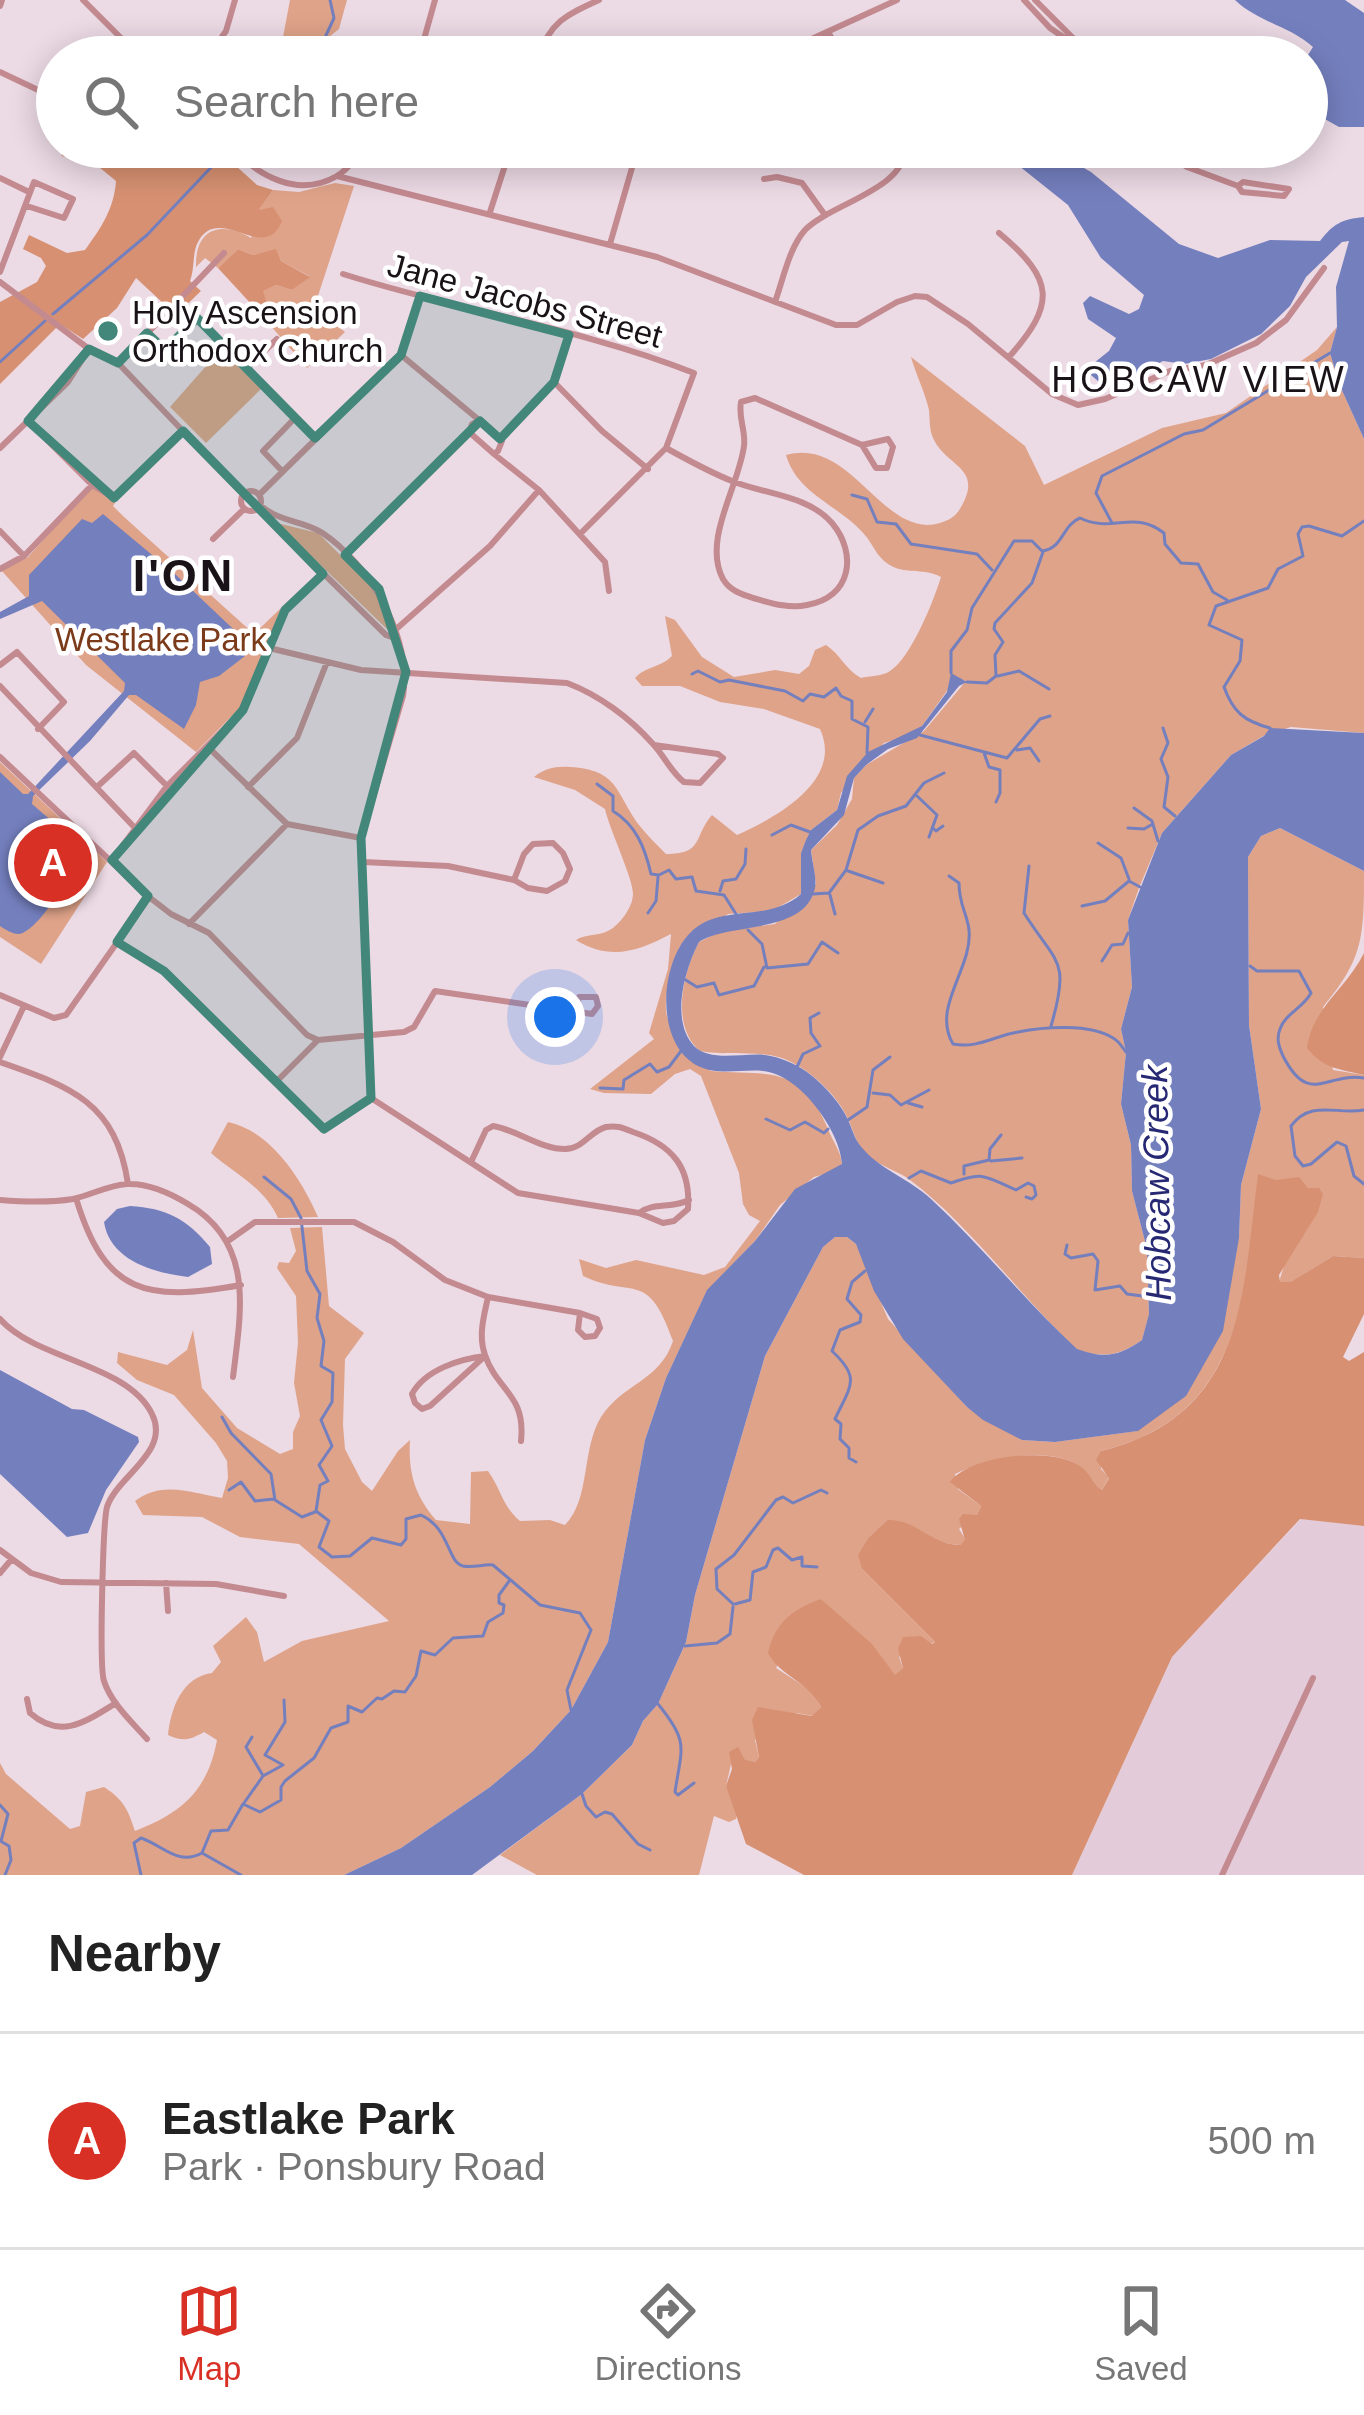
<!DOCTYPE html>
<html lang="en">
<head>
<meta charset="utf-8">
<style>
	:root { --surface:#fff; --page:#f2f2f2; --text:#222; --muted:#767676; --line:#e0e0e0; --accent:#d93025 }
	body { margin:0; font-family:Arial,sans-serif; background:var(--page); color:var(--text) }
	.you { position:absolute; left:555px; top:1017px; width:42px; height:42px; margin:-30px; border:9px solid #fff; border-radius:50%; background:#1a73e8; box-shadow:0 0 0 18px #1a73e833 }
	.badge { display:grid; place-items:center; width:78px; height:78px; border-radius:50%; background:var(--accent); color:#fff; font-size:39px; font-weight:700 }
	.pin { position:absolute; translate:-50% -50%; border:6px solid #fff; box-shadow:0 3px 12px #0006 }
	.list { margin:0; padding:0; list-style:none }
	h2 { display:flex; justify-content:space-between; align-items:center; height:156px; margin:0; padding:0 48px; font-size:51px }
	h2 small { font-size:39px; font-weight:400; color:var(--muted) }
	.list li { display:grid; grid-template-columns:78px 1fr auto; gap:36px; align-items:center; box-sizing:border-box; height:216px; padding:0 48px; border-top:3px solid var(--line) }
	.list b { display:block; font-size:45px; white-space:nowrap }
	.list p { margin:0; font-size:39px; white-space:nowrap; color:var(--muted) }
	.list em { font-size:39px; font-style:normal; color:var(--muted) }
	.icon { flex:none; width:66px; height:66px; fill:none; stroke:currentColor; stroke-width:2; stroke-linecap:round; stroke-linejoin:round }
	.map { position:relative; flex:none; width:1364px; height:1875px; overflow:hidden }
	.search { position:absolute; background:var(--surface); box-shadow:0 6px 30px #0003; left:36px; right:36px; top:36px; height:132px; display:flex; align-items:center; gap:30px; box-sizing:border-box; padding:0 42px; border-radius:66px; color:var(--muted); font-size:45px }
	.sheet { height:372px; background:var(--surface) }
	nav { display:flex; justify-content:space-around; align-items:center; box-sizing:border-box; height:168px; border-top:3px solid var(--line); background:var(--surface); font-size:33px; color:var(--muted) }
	nav a { display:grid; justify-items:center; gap:6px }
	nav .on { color:var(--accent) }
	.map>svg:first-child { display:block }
	.built { fill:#e4cbda }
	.green { fill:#dfa389 }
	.forest { fill:#d79172 }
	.water { fill:#747fbe }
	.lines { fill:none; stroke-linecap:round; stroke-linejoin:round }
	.stream { stroke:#747fbe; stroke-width:3 }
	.street { stroke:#c38a90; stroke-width:6 }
	.marked { fill:#43877a; fill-opacity:0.2; stroke:#43877a; stroke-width:9; stroke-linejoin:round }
	.poi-dot { fill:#43877a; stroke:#fff; stroke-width:4.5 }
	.labels { text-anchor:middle; stroke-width:9; stroke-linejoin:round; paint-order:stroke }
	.street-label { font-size:33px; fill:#191317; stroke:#fff }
	.poi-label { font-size:33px; fill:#191317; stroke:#fff; text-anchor:start }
	.park-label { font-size:33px; fill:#7b3a19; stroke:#fff }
	.neighbourhood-label { font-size:36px; letter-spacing:3px; fill:#191317; stroke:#fff }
	.water-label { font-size:36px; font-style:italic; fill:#272873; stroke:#fff }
	.district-label { font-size:45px; font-weight:bold; letter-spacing:3px; fill:#191317; stroke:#fff }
</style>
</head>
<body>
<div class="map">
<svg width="1364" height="1875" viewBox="0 0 1364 1875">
	<rect width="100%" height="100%" fill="#ecdae5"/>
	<path class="built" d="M1301,1519L1364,1526V1875H1072L1172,1657Z"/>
	<path class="green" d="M290,0H347L339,29L329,37L338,57H288L281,48Z
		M335,183L354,186L314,308L345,332L307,368L264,318L267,303L262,291L276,285L292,290L309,276L281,261L276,250L253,255L238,249L218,268L205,258L196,267C195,229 220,220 251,238L259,210L273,190L299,192Z
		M1337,327L1330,353L1340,386L1364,439V733L1291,727L1265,735L1231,755L1162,833L1139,888L1128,920L1132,987L1121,1029L1126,1052L1121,1104L1131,1145L1132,1191L1147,1249L1149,1315L1142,1340C1119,1356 1105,1358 1077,1350C1022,1298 969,1224 910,1180C898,1171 882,1167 870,1157C856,1146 855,1134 848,1119C837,1094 807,1067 782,1058C757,1050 727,1056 700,1051C670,1026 683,972 699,942L721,931L775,924L816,884L811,850L837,825L852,799L854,778L866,765L924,731L966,681L956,678L922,726L905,737L884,743L841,793L837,810L811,830L801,853V894L772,911L728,914L680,946C658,1016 657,1022 711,1071C769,1076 801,1063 828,1129C833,1142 841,1151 842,1165L836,1171L814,1177L780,1205L755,1241L707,1291L666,1378L645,1440L608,1642L571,1710L533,1751L490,1787L401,1848L344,1875H0V1763L6,1774L70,1829L80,1826L86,1792L104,1787C124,1800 128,1810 135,1831C182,1813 208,1790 217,1740L204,1732C190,1740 183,1742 168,1735C171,1708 182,1677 212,1673L221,1662L213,1646L246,1617L257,1632L264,1662L302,1641L389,1621L299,1544L240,1537L202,1517L143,1515L135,1501C163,1480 192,1493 222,1498L228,1478L227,1461L216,1443L174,1395L137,1380L117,1363L118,1352L167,1365L187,1350L193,1330L202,1388L237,1428L280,1454L293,1449V1432L300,1416L294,1383L298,1343L296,1296L277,1268L279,1262L289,1263L296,1251L290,1228L322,1227L329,1306L364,1333L345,1359L343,1425L345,1449L362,1482L372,1491L398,1451L410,1440C408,1473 415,1496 436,1520L470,1524L471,1472L488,1471C501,1489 502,1506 520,1521L550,1520L565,1525C591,1498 581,1450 601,1417C622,1384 660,1381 673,1341C647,1268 635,1300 583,1276L579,1259L606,1268L636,1260L704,1275L725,1267L760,1221L749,1215L743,1204L739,1173L701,1076L690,1069L675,1074L651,1094L604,1093L590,1089L654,1039L649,1033L668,969L671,934C640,950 611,962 576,940C587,933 601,937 613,928C622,921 633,906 633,894C633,878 610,831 605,809L575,790L534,777C545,768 556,766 570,767C619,770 615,792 639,825C647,835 657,845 666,854C704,854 693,837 712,815L737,835C775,818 844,781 820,729L764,709L720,702L680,686H642L635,678C646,666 660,668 672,656L665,616L675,620L702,657L734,677L775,670L799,674L809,666L815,650L826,645C841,655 845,669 861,678C869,676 883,676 890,671C911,658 934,600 941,577C922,567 904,575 888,564C876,556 873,544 864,534C839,505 797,494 786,455C852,436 883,540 940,523C950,520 956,516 961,507C984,467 946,467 933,438C929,429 930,419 929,410C925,392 916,375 911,357L1025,446L1044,485L1162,428L1226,413L1317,350Z
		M221,349L261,389L206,443L170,407Z
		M94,488L115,503L113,506L123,516L254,634L281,608L242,706L196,752L86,665L1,570L28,557L88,490Z
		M277,523L318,533L377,591L392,634Z
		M0,762L107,862L41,964L0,937Z
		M1280,828L1364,871C1364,936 1364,958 1323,1007L1333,1070L1364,1075V1258L1333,1256L1290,1282H1279L1308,1188C1290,1178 1274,1184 1260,1175C1254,1195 1255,1219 1252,1240C1238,1345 1213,1423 1101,1451V1469L1109,1477L1102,1490C1093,1484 1091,1476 1083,1469C1055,1443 986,1459 955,1474L958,1489L981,1506L977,1515L959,1529L966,1540L960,1545C934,1544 913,1528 887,1520L869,1537L862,1569L935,1642L899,1657L903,1668L895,1676L821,1599L776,1668L813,1692L821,1707L813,1716L797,1713L755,1740L759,1757L755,1762L732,1760L726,1786L738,1811L736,1819L729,1822L714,1816L699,1875H537L500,1855L582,1794L632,1745L643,1721L658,1704L686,1642L695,1595L765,1356L823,1247L836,1236L847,1237L856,1244L888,1319L967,1407L1022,1440L1055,1442L1137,1431L1239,1238L1241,1185L1261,1109L1249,1025L1248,857L1261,836Z
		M228,1122C271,1131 302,1180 318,1217L278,1218C264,1187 235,1174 211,1153Z"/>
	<path class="forest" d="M148,147H215L257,185L273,190L259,210L273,207L282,221C265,265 219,202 198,242C192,253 195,268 190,281L201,291L176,315L136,278L117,308L83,339L60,324L0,384V302L37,282L46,266L41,258L23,249L29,235L67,253L85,250C101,228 114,209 116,181L99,167L62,156L61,150C91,154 120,163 148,147Z
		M238,249L253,255L276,249L281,261L310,277L292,290L276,285L263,291L267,303L264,318L218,268Z
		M1364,953V1075C1339,1069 1324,1069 1307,1048C1312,1008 1347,988 1364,953Z
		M1258,1174L1276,1180L1299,1177L1308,1188H1319L1323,1194L1318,1212L1279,1275L1280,1282H1290L1333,1256L1364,1258V1314L1343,1357L1349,1361L1364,1352V1526L1300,1519L1172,1657L1072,1875H804L746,1844L726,1786L732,1769L729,1752L738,1747L745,1760L755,1762L759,1757L752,1720L758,1707L812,1716L821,1707C808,1681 781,1677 768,1653C775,1623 792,1609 821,1599L872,1644L895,1675L903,1668L898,1649L903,1637L921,1636L932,1644L935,1642L862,1569L858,1555L869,1537L887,1520C917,1519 929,1544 960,1545L965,1540L959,1519L963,1514L977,1515L981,1506L950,1482C970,1454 1059,1445 1084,1469C1092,1477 1093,1484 1102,1490L1109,1478L1096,1460L1101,1451C1246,1415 1242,1296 1258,1174Z"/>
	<path class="water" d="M1235,0H1345L1364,13V127H1339L1307,109V57H1291L1308,55L1313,47C1290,26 1258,22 1235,0Z
		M1002,147H1047L1091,172L1179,244L1218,258L1270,240L1320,241C1333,224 1342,219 1364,217V439L1340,386L1330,353L1337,327L1336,287L1349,241L1342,242L1306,277L1290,306L1261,334L1211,359L1184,364L1163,361L1118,385L1098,381L1085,370L1109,351L1116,338L1088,319L1083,303L1090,296L1129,314L1139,309L1144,295L1101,258L1068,205L1008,157Z
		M103,514L175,574L247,642L245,656L219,676L200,682L196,705L184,729L136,695H129L90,741L33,796L32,804C49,819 70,833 72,857C74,875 36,934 18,934C13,934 4,929 0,926V772L23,794H28L124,691L125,683L42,601L0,619V612L29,596V575L82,519L92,523Z
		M951,673L967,682L959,686L917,738L888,749L866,765L854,778L844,815L811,850C812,862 817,878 815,888C805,935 728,922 699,942C685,969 670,1020 694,1046C711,1063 745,1052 765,1055C780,1057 794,1063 807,1072C822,1083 841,1103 848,1120C854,1133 854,1140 865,1151C882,1170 911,1180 931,1199C982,1246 1026,1302 1077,1349C1105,1359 1119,1356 1142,1340L1149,1314L1147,1249L1132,1191L1131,1145L1121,1104L1126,1052L1121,1029L1132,987L1128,920L1162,833L1231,755L1264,736L1270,728L1364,733V871L1280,828L1261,836L1248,857L1249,1025L1261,1109L1241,1185L1239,1238L1223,1331L1186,1396L1138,1431L1055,1442L1022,1440L983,1420L967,1407L903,1339L874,1291L856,1244L847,1237H835L823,1247L765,1356L695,1595L686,1642L658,1704L643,1721L632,1745L582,1794L472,1875H344L401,1848L490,1787L533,1751L571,1710L608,1642L645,1440L666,1378L707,1290L755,1241L795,1189L842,1164C840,1130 799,1074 763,1071C741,1069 719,1076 698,1066C655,1044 659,965 690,933C721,902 767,924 801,894V853L806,840L811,830L837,810L847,776L868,752L922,726L947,692Z
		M130,1206C166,1208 187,1219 210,1247L212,1264L188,1277C155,1273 110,1261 104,1222L117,1209Z
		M0,1370L72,1409L84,1410L138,1437L139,1442L106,1490L88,1533L67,1537L0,1474Z"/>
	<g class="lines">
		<path class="stream" d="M316,57L334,18L330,0
			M53,314L147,235L218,160
			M0,362L46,320
			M852,495L867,499L877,522L896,524L911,544L977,554L992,570
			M1112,523L1096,493L1102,476L1184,434L1203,430L1330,353
			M951,673V651L967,630L972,608L1014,541H1032L1042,551C1063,549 1062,525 1080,518C1113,534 1133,509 1164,533L1165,544L1181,563L1198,564L1213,592L1227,600
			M692,674L698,671L720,682L729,680L785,691L803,701L810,694L824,697L836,688L841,696L852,701V719L868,727L867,753
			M998,676L1019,671L1049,689
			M967,682L987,683L996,676L995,655L1003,642L994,629L995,623L1032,583L1043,552
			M865,722L873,709
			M1163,728L1168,743L1161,759L1168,777L1164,807L1175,816
			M1270,728C1244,721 1233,712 1224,687L1240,661L1242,640L1209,625L1216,606L1268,588L1278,569L1303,556L1298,534L1302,527L1309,526L1342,536L1364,521
			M920,735L1007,758L1040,719L1050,716
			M1017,750L1030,748L1039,761
			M984,753L989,767L1000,770V793L996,802
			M597,784L613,796V811C636,825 645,848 651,874L659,875L669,870L676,879L692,877L696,891L724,895L736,914
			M917,796L937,815L929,837
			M1134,808L1152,821L1158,841
			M933,828L936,831L943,826
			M1128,828L1144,829L1151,825
			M772,835L791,825L810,832
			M1098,843L1121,858L1129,879
			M1029,866L1024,913C1056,964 1071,958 1051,1026
			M848,871L883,883
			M949,876L959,883C959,905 967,913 969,930C973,968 931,1007 953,1044C977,1049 994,1036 1018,1032C1043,1027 1090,1023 1113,1038C1119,1041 1122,1047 1126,1052
			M720,891L723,881L736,879L745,864L746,849
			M813,894L829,893L846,870L858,830L878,816L906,806L924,783L944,773
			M830,895L835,914
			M1082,906L1105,901L1129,881L1140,887
			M648,913L656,901L658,877
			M748,930L762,944L767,968L808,964L822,942L838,953
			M1102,961L1112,945L1123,944L1128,933
			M1250,966L1257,971H1299L1311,993C1303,1008 1285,1014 1280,1029C1276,1039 1279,1047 1283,1056C1309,1107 1326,1072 1364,1078
			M684,979L697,987L714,983L719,995L754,986L764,967
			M797,1067L803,1054L820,1046L811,1033L810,1018L819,1013
			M600,1088L623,1089L624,1080L650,1064L657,1072L669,1067L681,1051
			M873,1093L890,1095L901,1105L929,1090
			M908,1103L922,1107
			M1364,1110C1336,1115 1311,1099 1291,1126L1295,1156L1303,1166L1311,1164L1337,1142L1346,1146L1354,1176L1364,1184
			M766,1119L790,1130L805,1122L824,1133L828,1129
			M848,1120L867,1107L873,1070L890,1057
			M991,1161L1022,1158
			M964,1174V1166L989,1160L990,1149L1001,1135
			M264,1177L291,1199L301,1218L307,1271L320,1294L317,1318L324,1341L321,1366L333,1373L332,1402L321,1420L332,1446L319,1465L328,1481L320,1485L316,1511L329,1521L319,1547L332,1557L350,1556L372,1538L401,1545L406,1539V1519L421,1515C450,1528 447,1562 463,1566C473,1568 484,1564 493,1565L540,1605L580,1613L591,1630L567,1690L571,1710
			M909,1178L921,1171L951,1183C984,1171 984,1176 1016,1190L1028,1183L1034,1186L1036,1195L1032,1199L1026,1197
			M1067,1245L1065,1254L1071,1258L1093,1254L1098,1261L1095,1290L1120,1286L1127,1294L1150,1297
			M222,1417L231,1433L271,1474L275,1500L302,1517L315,1512
			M856,1462L849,1458V1448L840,1439L841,1424L835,1419C851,1385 861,1378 832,1351L840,1330L860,1322L861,1315L847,1299L852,1282L865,1271
			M229,1490L241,1482L255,1501L274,1499
			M733,1604L717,1589L716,1569L734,1555L776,1500L783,1497L793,1503L821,1490L827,1493
			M735,1604L750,1600L753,1572L766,1567L773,1550L778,1548L792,1560L802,1557V1566L817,1567
			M685,1646L717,1643L730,1634L733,1607
			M658,1704C689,1742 682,1746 675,1792L678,1795L694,1783
			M252,1737L246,1747L262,1774
			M582,1794L586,1806L596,1817L605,1812L612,1814L638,1844L650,1850
			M244,1803L263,1776L283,1765L265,1755L285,1722L284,1700
			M0,1805L8,1814L1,1841
			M2,1842L9,1846L11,1860L5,1875
			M202,1853L211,1831L228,1830L243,1804L260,1812L281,1800V1787L285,1781L314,1758L331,1728L348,1722V1706L362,1712L377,1698L382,1699L394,1691L405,1692L416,1676L421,1651L435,1655L453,1638L483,1636L488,1622L503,1613L504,1605L499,1603V1595L510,1580
			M141,1875L134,1843L141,1838C164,1846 178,1866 202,1853L241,1875"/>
		<path class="street" d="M83,0L140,57
			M1024,0L1050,28L1090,55
			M1035,0L1090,55
			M0,6L2,0
			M828,32L843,57
			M217,44L226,31L235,0
			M419,57L435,0
			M539,57C549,22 568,14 599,0
			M772,57L897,0
			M0,72L57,99
			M230,147C258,175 297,199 337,176C348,170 357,156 365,147
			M1158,147L1187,167L1238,186L1242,192L1284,196L1289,189L1243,182L1238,186
			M337,176L657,257L836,325H857L897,302L915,296L927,297L968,324L1052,394L1078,405L1105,399L1170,371L1206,365L1256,343L1286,320L1324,268
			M0,178L29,192
			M764,179L777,177L802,183L825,215
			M490,212L511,147
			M999,233C1055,280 1056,304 1009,357
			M610,244L638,147
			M0,272L34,182L73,199L64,218L27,206
			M343,274C459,311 581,328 694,373L666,448L580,534
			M0,282L89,349L118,363L244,495
			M178,299L316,438
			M775,302C783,280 789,248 805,230C830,204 909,188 904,147
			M147,333L165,350L197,318
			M401,355L479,420
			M119,363L224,253
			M247,368L277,339
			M554,382L602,431L648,469
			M479,420L502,441L498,451L494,454L469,432L472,424Z
			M28,421L92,485L114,498L182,431
			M500,439L554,382L569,335
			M0,448L68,382L89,349
			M666,448C688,460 709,472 732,481C763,494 808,495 832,523C858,554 851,598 807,605C789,609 771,603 753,598C742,594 730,591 723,579C702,540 739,486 744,446C746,430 738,419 741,402L755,398L862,445L888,439L893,447L887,468H876L862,445
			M494,454L539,490L605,562L609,591
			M282,471L263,451L295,418
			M241 501a10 10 0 1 1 20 0a10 10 0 1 1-20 0Z
			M259,495L401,355L420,296
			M260,505C279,522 301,520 321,532C370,564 412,637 403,696L361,838L371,1098
			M258,509L386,635L394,638
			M0,531L24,556
			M213,539L244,509
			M345,555L469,432
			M0,569L24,556L92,485
			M394,631L490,546L539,490
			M269,648L361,670L567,683C599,695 630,718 653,744C665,757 671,772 684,782L700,783L723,758L718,754L654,745
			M0,665L17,652L64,702L38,729
			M0,686L135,828
			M207,746L287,824L361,838
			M0,757L149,897L171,914L209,933L307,1035L318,1040L404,1032L414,1027L435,991L592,1014L598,1006L596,997H579L576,1011
			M98,786L134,753L167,786
			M248,787L297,738L327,662
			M112,860L167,786L243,710L285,610L323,574
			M363,862L448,866L514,880L528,888L547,891L565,881L570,869L563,853L553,843L533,844L524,854L514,880
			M189,924L287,824
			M117,942L164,971L324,1129L371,1098
			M0,995L54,1018L66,1015L149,897
			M0,1057L24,1006
			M0,1062C72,1087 116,1103 128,1184
			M278,1080L318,1040
			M371,1098L518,1193L639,1213L663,1223L674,1221L688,1209C691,1167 672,1145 633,1132C623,1128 617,1125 606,1127C590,1131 583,1149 565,1149C541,1149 517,1130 493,1126L486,1130L471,1162
			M76,1198C105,1295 147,1302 241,1285
			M0,1200C25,1202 48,1203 73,1199C91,1195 109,1185 127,1184C148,1183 170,1193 188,1204C255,1243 241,1311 233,1377
			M639,1213C653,1202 672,1209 689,1200
			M228,1241L255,1222H354L393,1242L445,1280L488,1297L580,1313L597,1319L600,1328L595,1336L585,1337L578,1330L580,1313
			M488,1297C484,1316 478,1335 485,1355C497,1391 526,1394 521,1441
			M0,1319C36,1360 128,1364 152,1414C171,1452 117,1476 107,1507C103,1522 99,1667 104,1681C111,1703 132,1722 147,1739
			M485,1356L430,1406L422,1409L415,1403L412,1394C425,1370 459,1359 485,1356Z
			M0,1550L31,1573L61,1582L216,1584L284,1596
			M0,1573L11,1560
			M166,1583L168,1611
			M27,1699L30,1713C61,1740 85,1722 116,1703
			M1222,1875L1313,1678"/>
	</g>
	<path class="marked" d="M420,296L569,335L554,382L500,439L480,421L345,555L379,589L406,672L361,838L371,1098L324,1129L164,971L117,942L148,896L112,860L243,710L285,610L323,574L183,431L114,498L28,421L89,349L118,363L147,333L165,350L197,318L315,438L401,355Z"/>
	<circle class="poi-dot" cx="108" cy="331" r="12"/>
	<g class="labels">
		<g class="street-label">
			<text transform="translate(525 300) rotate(15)" y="12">Jane Jacobs Street</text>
		</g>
		<g class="poi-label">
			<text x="132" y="324">Holy Ascension<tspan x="132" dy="38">Orthodox Church</tspan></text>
		</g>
		<g class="park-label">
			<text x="161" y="651">Westlake Park</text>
		</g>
		<g class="neighbourhood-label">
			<text x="1199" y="392">HOBCAW VIEW</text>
		</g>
		<g class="water-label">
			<text transform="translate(1156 1183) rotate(-91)" y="13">Hobcaw Creek</text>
		</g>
		<g class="district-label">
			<text x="184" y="591">I'ON</text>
		</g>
	</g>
</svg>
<div class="you"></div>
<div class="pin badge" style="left:53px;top:863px">A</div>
<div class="search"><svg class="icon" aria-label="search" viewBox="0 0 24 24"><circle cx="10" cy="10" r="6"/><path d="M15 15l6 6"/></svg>Search here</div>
</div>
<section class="sheet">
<h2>Nearby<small></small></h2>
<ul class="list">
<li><span class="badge">A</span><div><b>Eastlake Park</b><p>Park · Ponsbury Road</p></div><em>500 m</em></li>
</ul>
</section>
<nav>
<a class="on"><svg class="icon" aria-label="map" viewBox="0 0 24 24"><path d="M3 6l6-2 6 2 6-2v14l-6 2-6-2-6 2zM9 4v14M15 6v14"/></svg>Map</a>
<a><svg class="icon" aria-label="directions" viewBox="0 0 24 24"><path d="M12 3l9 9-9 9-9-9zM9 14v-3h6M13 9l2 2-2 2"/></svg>Directions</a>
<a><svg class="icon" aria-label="saved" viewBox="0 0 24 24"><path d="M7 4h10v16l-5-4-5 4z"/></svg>Saved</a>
</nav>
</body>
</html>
